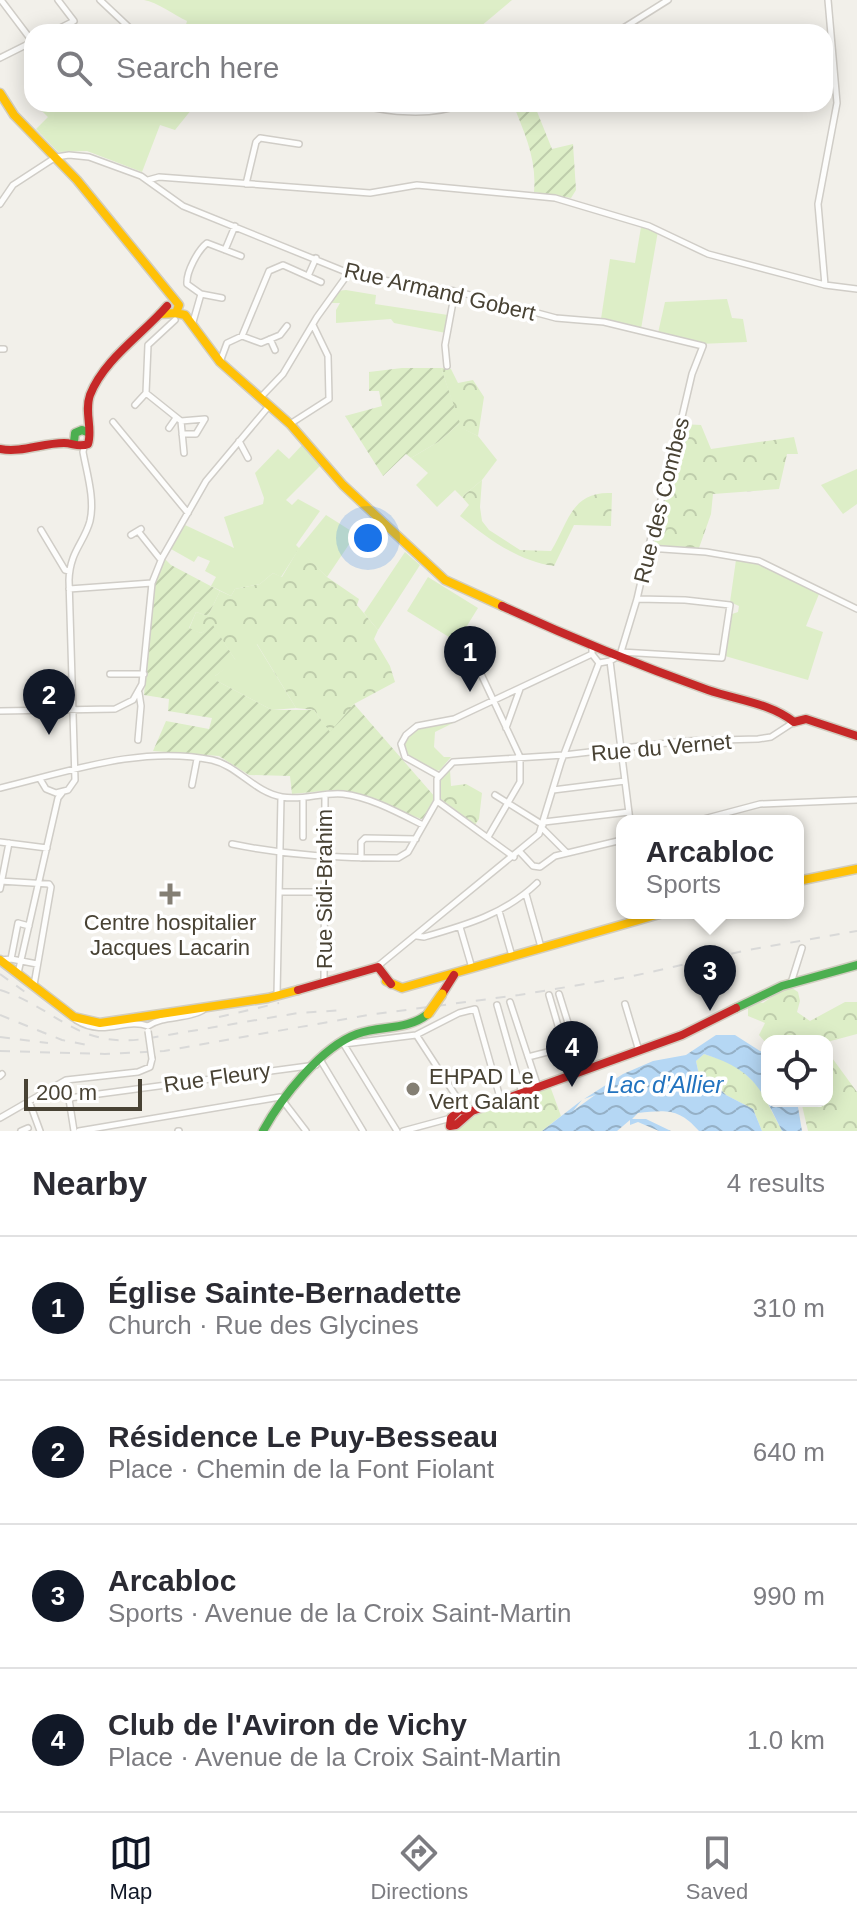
<!DOCTYPE html>
<html lang="en">
<head>
<meta charset="utf-8">
<style>
	:root { --surface:#fff; --page:#f2f2f3; --text:#2b2b33; --muted:#7c7c81; --line:#e1e1e2; --accent:#111827 }
	body { margin:0; font-family:Helvetica,sans-serif; background:var(--page); color:var(--text) }
	.controls { position:absolute; right:24px; bottom:24px; display:grid; overflow:hidden; border-radius:16px; box-shadow:0 4px 20px #0003 }
	.controls button { width:72px; height:72px; display:grid; place-items:center; padding:0; border:0; border-bottom:2px solid var(--line); background:var(--surface); color:var(--text); font:40px sans-serif }
	.scale { position:absolute; left:24px; bottom:20px; width:118px; box-sizing:border-box; padding-left:8px; border:4px solid #484234; border-top:0; font-size:22px; line-height:28px; white-space:nowrap; color:#484234; -webkit-text-stroke:6px #fff; paint-order:stroke }
	.you { position:absolute; left:368px; top:538px; width:28px; height:28px; margin:-20px; border:6px solid #fff; border-radius:50%; background:#1a73e8; box-shadow:0 0 0 12px #1a73e833 }
	.badge { display:grid; place-items:center; width:52px; height:52px; border-radius:50%; background:var(--accent); color:#fff; font-size:26px; font-weight:700 }
	.pin { position:absolute; translate:-50% -66px; filter:drop-shadow(0 2px 4px #0008) }
	.pin::after { content:''; position:absolute; top:42px; width:28px; height:24px; background:inherit; clip-path:polygon(0 0,100% 0,50% 100%) }
	.popup { position:absolute; left:616px; top:815px; width:188px; height:104px; box-sizing:border-box; display:grid; place-content:center; border-radius:16px; background:var(--surface); filter:drop-shadow(0 2px 6px #0005); font-size:26px; white-space:nowrap; color:var(--muted) }
	.popup b { font-size:30px; color:var(--text) }
	.popup::after { content:''; position:absolute; left:50%; top:100%; margin-left:-16px; border:16px solid transparent; border-top-color:var(--surface) }
	.list { margin:0; padding:0; list-style:none }
	h2 { display:flex; justify-content:space-between; align-items:center; height:104px; margin:0; padding:0 32px; font-size:34px }
	h2 small { font-size:26px; font-weight:400; color:var(--muted) }
	.list li { display:grid; grid-template-columns:52px 1fr auto; gap:24px; align-items:center; box-sizing:border-box; height:144px; padding:0 32px; border-top:2px solid var(--line) }
	.list b { display:block; font-size:30px; white-space:nowrap }
	.list p { margin:0; font-size:26px; white-space:nowrap; color:var(--muted) }
	.list em { font-size:26px; font-style:normal; color:var(--muted) }
	.icon { flex:none; width:44px; height:44px; fill:none; stroke:currentColor; stroke-width:2; stroke-linecap:round; stroke-linejoin:round }
	.map { position:relative; flex:none; width:857px; height:1131px; overflow:hidden }
	.search { position:absolute; background:var(--surface); box-shadow:0 4px 20px #0003; left:24px; right:24px; top:24px; height:88px; display:flex; align-items:center; gap:20px; box-sizing:border-box; padding:0 28px; border-radius:24px; color:var(--muted); font-size:30px }
	.sheet { height:680px; background:var(--surface) }
	nav { display:flex; justify-content:space-around; align-items:center; box-sizing:border-box; height:112px; border-top:2px solid var(--line); background:var(--surface); font-size:22px; color:var(--muted) }
	nav a { display:grid; justify-items:center; gap:4px }
	nav .on { color:var(--accent) }
	.map>svg:first-child { display:block }
	.grass { fill:#ddeec7 }
	.forest { fill:url(#forest-crowns) }
	.garden { fill:url(#garden-furrows) }
	.water { fill:url(#water-waves) }
	.lines { fill:none; stroke-linecap:round; stroke-linejoin:round }
	.street-casing { stroke:#d0cdc7; stroke-width:8 }
	.fast-casing { stroke:#d1cdc0; stroke-width:11 }
	.slow-casing { stroke:#d1cdc0; stroke-width:11 }
	.jam-casing { stroke:#d1cdc0; stroke-width:11 }
	.street { stroke:#fdfdfc; stroke-width:5 }
	.fast { stroke:#4caf50; stroke-width:8 }
	.slow { stroke:#ffc107; stroke-width:8 }
	.jam { stroke:#c62828; stroke-width:8 }
	.rail { stroke:#d9d9d8; stroke-width:2; stroke-dasharray:10 10; stroke-linecap:butt }
	.street-bridge-casing { stroke:#d0cdc7; stroke-width:8; stroke-linecap:butt }
	.slow-bridge-casing { stroke:#d6ceb5; stroke-width:12; stroke-linecap:butt }
	.street-bridge { stroke:#fdfdfc; stroke-width:5 }
	.slow-bridge { stroke:#ffc107; stroke-width:9 }
	.poi-dot { fill:#847f74; stroke:#fff; stroke-width:3 }
	.labels { text-anchor:middle; stroke-width:7; stroke-linejoin:round; paint-order:stroke }
	.street-label { font-size:22px; fill:#484234; stroke:#fff }
	.poi-label { font-size:22px; fill:#484234; stroke:#fff }
	.water-label { font-size:24px; font-style:italic; fill:#2273bf; stroke:#fff }
</style>
</head>
<body>
<div class="map">
<svg width="857" height="1131" viewBox="0 0 857 1131">
	<defs>
		<pattern id="forest-crowns" width="20" height="18" patternUnits="userSpaceOnUse" patternTransform="scale(2)"><rect width="20" height="18" fill="#ddeec7"/><path d="M2 6a3 3 0 1 1 6 0M12 15a3 3 0 1 1 6 0" fill="none" stroke="#bfcdac"/></pattern>
		<pattern id="garden-furrows" width="10" height="10" patternUnits="userSpaceOnUse" patternTransform="scale(2)"><rect width="10" height="10" fill="#ddeec7"/><path d="M-1 1l2-2M0 10L10 0M9 11l2-2" fill="none" stroke="#bfcdac"/></pattern>
		<pattern id="water-waves" width="16" height="10" patternUnits="userSpaceOnUse" patternTransform="scale(2)"><rect width="16" height="10" fill="#b5d7f4"/><path d="M0 5q4-4 8 0t8 0" fill="none" stroke="#95b0c6"/></pattern>
	</defs>
	<rect width="100%" height="100%" fill="#f2f0ea"/>
	<path class="grass" d="M144,0H512L474,32H184L187,21C174,15 157,2 144,0Z
		M35,104H196L175,130L160,125L142,172L87,151L58,152L36,129L48,117Z
		M641,227L658,231L641,329L601,319L610,259L635,263Z
		M346,290L376,295L375,304L448,315L446,333L394,323L391,319L336,323V310L340,303H328L337,291Z
		M727,299L732,318L743,319L747,342L699,344L658,333L665,302Z
		M460,423L462,428L478,436L497,460L482,480L462,497L455,490L437,507L416,485L428,473L411,458L438,442Z
		M304,443L322,464L286,500L292,505L298,499L320,511L296,545L299,548L326,515L356,534L327,577L299,549L281,577L273,573L260,584L235,589L231,596L211,586L216,577L205,571L210,561L198,556L194,562L171,549L185,525L234,548L224,517L263,504L264,498L255,473L278,449L289,459Z
		M857,469V504L843,514L821,485Z
		M405,552L420,565L378,630L364,613Z
		M736,560L758,563L819,594L806,626L823,632L808,680L725,656L732,614L738,612L739,606L730,602Z
		M428,577L478,608L457,642L407,611Z
		M256,643L296,708L272,710L217,681L214,677Z
		M455,722L435,732L434,747L444,757H451L440,770L435,771L407,756L404,743C416,723 435,726 455,722Z"/>
	<path class="forest" d="M441,368L451,369L458,383L473,380L484,397L478,436L461,428Z
		M681,424L701,425L711,449L794,437L798,454H787L779,489L713,494L711,514L699,548L651,545Z
		M482,480L480,507L482,521L489,530L520,550L551,551C569,522 571,491 612,493L611,526L574,525L554,566C518,561 488,539 460,516L469,505L462,497Z
		M299,548L327,577L359,599L357,605L378,630L374,639L390,666L395,682L354,704L330,733L314,710L296,708L257,644L236,661L213,626L201,633L189,629L196,612L208,616L220,591L231,596L235,589L260,584L273,573L282,577Z
		M450,770L451,786L466,784L482,793L479,819L475,825L441,799L440,781Z
		M792,988L798,992L800,1001L797,1012L810,1021L845,1002H857V1034L827,1042L767,1041V1044L759,1035L765,1023L748,1016V1007L759,1002L763,1003L783,989Z
		M827,1051L857,1092V1131H808L801,1101H827Z
		M704,1054L735,1064L759,1087L782,1131H762L753,1109L726,1095L708,1077L699,1075L696,1061Z
		M550,1086L561,1116L542,1131H455L478,1114Z"/>
	<path class="garden" d="M513,104H534L552,149L573,144L576,190L571,198L534,192C537,160 525,134 513,104Z
		M402,368H441L460,423L438,442L411,458L406,454L383,476L345,416L382,406L379,391H369V372Z
		M165,559L171,565L220,591L208,616L196,612L189,628L201,633L213,625L236,661L215,676L217,681L272,710H314L330,732L354,704L435,797L424,818L421,819L353,792L333,790L292,794L290,776L249,775L219,756L153,751L166,721L209,729L212,718L168,711L169,699L144,695L154,584Z"/>
	<path class="water" d="M716,1035H735L760,1051L767,1053V1101C751,1073 734,1064 704,1054L696,1061L699,1075L708,1077L726,1095L753,1109L762,1131H699C679,1108 666,1110 638,1113L632,1119H646L671,1131H659L638,1122L630,1125V1120L617,1131H542L582,1100L573,1111L595,1095L584,1099L623,1074L653,1061L686,1055Z
		M767,1101H797L802,1131H782Z"/>
	<g class="lines">
		<defs>
			<path id="street" d="M1,0L32,41
				M100,0L134,32
				M52,32L74,21L58,0
				M612,32L625,27L668,0
				M0,58L32,42
				M354,104C390,112 429,117 464,104
				M148,180L159,177L370,193L417,185L555,198L649,226L708,254L825,285L857,289
				M246,184L256,142L260,138L299,144
				M0,204L13,185L56,157L69,155L89,157L141,176L183,206L356,276L455,291L556,318L604,322L703,346L692,374L666,485L656,515L637,599L620,655L610,661L599,663L592,654V649
				M225,250L235,226
				M308,276L316,258
				M825,285L818,204L837,103L828,0
				M201,294L222,298
				M193,322L201,294L187,284C186,272 198,250 207,243L241,256
				M242,336L269,271L283,265L321,282
				M270,339L275,350
				M0,349H4
				M220,362L227,343L242,336L261,343L280,335L287,326
				M447,366L445,345L455,291
				M146,393L181,421L184,453
				M260,398L283,374L317,317L348,274
				M135,405L146,393L148,345L175,320
				M181,421L205,419L196,434H182
				M113,422L188,513
				M290,424L329,399L328,356L313,325
				M169,428L176,418
				M239,441L248,458
				M41,530L65,570L69,571
				M138,531L161,560
				M131,535L141,529
				M648,548L706,552L759,561L857,609
				M69,589L152,583
				M621,652L722,658L730,605L685,600L637,599
				M610,661L630,821
				M110,674H144
				M481,674L520,757V782L488,837
				M0,711L115,709L133,700L142,684L152,583L162,558L206,481L269,406
				M506,728L520,689
				M138,740L141,706L139,693
				M439,776L405,757L401,744L406,735L417,726L454,719L592,654
				M40,779L46,789L56,793L68,790L75,780L69,580C70,551 84,543 90,521C95,499 87,474 83,452L84,447
				M192,785L197,759
				M0,788C67,772 142,745 212,760C238,766 254,792 282,797C303,801 322,792 343,794C370,797 399,813 423,825
				M553,790L625,781
				M495,795L543,825
				M437,801L514,857
				M696,821L760,804L857,800
				M544,822L629,812
				M542,828L566,852
				M303,837V798
				M0,842L47,848
				M232,844C291,856 338,858 398,858L408,852L437,801V779L453,762L564,755L684,741L758,739L771,737L794,722
				M520,852L533,866L540,867L555,856L622,840
				M361,858V842L365,838L416,839
				M0,881L49,884L51,887L34,985
				M0,889L9,843
				M280,892H324
				M526,894L541,947
				M499,911L512,956
				M460,927L472,968
				M417,936L424,937C466,925 505,914 537,883
				M11,959L18,923L29,926
				M0,960L11,959L37,964
				M378,966L539,834L561,762L599,663
				M18,973L58,798L62,793
				M324,981L325,795
				M791,983L802,948
				M559,994L583,1071
				M277,995L281,797
				M549,995L564,1046
				M510,1002L538,1087
				M625,1004L639,1051
				M497,1005L522,1093
				M76,1020C105,1038 125,1017 148,1026C164,1015 186,1020 203,1010
				M417,1036L465,1110
				M343,1043L397,1131
				M344,1044L416,1035L459,1013L475,1009L501,1101
				M528,1057L575,1045
				M321,1061L363,1131
				M0,1076L2,1074
				M66,1080L74,1131
				M69,1098L316,1065
				M29,1101L40,1131
				M0,1118L66,1080L138,1072L150,1067L152,1059
				M21,1131L28,1128
				M79,1131L280,1097L306,1131
				M178,1131H179
				M403,1131L451,1118"/>
			<path id="fast" d="M74,442L75,433L82,430L87,432
				M736,1008L782,986L857,965
				M263,1131C281,1098 321,1047 357,1034C382,1025 406,1031 428,1014"/>
			<path id="slow" d="M0,93L14,115L77,180L179,305L176,313L160,314
				M176,313L185,315L220,362L290,424L343,485L445,580L502,606
				M798,881L857,869
				M0,960L74,1017L100,1023L268,998L298,990
				M386,981L402,988L663,913"/>
			<path id="jam" d="M0,449C22,453 42,443 64,443C73,443 79,448 88,444C93,429 84,412 90,395C104,359 142,335 167,306
				M502,606C569,637 638,665 708,690C737,700 770,703 794,722L806,719L857,736
				M298,990L378,967L391,984
				M442,994L454,975
				M472,1111L459,1110L451,1118L450,1126L456,1125L472,1111L682,1035L736,1008"/>
		</defs>
		<use href="#street" class="street-casing"/>
		<use href="#fast" class="fast-casing"/>
		<use href="#slow" class="slow-casing"/>
		<use href="#jam" class="jam-casing"/>
		<use href="#street" class="street"/>
		<use href="#fast" class="fast"/>
		<use href="#slow" class="slow"/>
		<use href="#jam" class="jam"/>
		<path class="rail" d="M0,974L25,992
			M0,990C57,1008 75,1048 144,1039L298,1013L345,1010
			M0,1015L62,1040L87,1045
			M219,1017L279,1003
			M0,1037L48,1043
			M0,1051L105,1054L164,1051L368,1015L519,995L633,976L748,950L857,931"/>
		<defs>
			<path id="street-bridge" d="M148,1031L152,1059"/>
			<path id="slow-bridge" d="M428,1014L442,994"/>
		</defs>
		<use href="#street-bridge" class="street-bridge-casing"/>
		<use href="#slow-bridge" class="slow-bridge-casing"/>
		<use href="#street-bridge" class="street-bridge"/>
		<use href="#slow-bridge" class="slow-bridge"/>
	</g>
	<g class="poi-dot">
		<path d="M166 882h8v8h8v8h-8v8h-8v-8h-8v-8h8z"/>
		<circle cx="413" cy="1089" r="8"/>
	</g>
	<g class="labels">
		<g class="street-label">
			<text transform="translate(440 291) rotate(13)" y="8">Rue Armand Gobert</text>
			<text transform="translate(661 500) rotate(-76)" y="8">Rue des Combes</text>
			<text transform="translate(661 747) rotate(-5)" y="8">Rue du Vernet</text>
			<text transform="translate(324 889) rotate(-90)" y="8">Rue Sidi-Brahim</text>
			<text transform="translate(217 1077) rotate(-8)" y="8">Rue Fleury</text>
		</g>
		<g class="poi-label">
			<text x="170" y="930">Centre hospitalier<tspan x="170" dy="25">Jacques Lacarin</tspan></text>
			<text x="429" y="1084" text-anchor="start">EHPAD Le<tspan x="429" dy="25">Vert Galant</tspan></text>
		</g>
		<g class="water-label">
			<text x="665" y="1093">Lac d'Allier</text>
		</g>
	</g>
</svg>
<div class="controls">
<button><svg class="icon" aria-label="locate" viewBox="0 0 24 24"><circle cx="12" cy="12" r="6"/><path d="M12 2v4M12 18v4M2 12h4M18 12h4"/></svg></button>
</div>
<div class="scale">200 m</div>
<div class="you"></div>
<div class="pin badge" style="left:470px;top:692px">1</div>
<div class="pin badge" style="left:49px;top:735px">2</div>
<div class="pin badge" style="left:710px;top:1011px">3</div>
<div class="popup"><b>Arcabloc</b>Sports</div>
<div class="pin badge" style="left:572px;top:1087px">4</div>
<div class="search"><svg class="icon" aria-label="search" viewBox="0 0 24 24"><circle cx="10" cy="10" r="6"/><path d="M15 15l6 6"/></svg>Search here</div>
</div>
<section class="sheet">
<h2>Nearby<small>4 results</small></h2>
<ul class="list">
<li><span class="badge">1</span><div><b>Église Sainte-Bernadette</b><p>Church · Rue des Glycines</p></div><em>310 m</em></li>
<li><span class="badge">2</span><div><b>Résidence Le Puy-Besseau</b><p>Place · Chemin de la Font Fiolant</p></div><em>640 m</em></li>
<li><span class="badge">3</span><div><b>Arcabloc</b><p>Sports · Avenue de la Croix Saint-Martin</p></div><em>990 m</em></li>
<li><span class="badge">4</span><div><b>Club de l'Aviron de Vichy</b><p>Place · Avenue de la Croix Saint-Martin</p></div><em>1.0 km</em></li>
</ul>
</section>
<nav>
<a class="on"><svg class="icon" aria-label="map" viewBox="0 0 24 24"><path d="M3 6l6-2 6 2 6-2v14l-6 2-6-2-6 2zM9 4v14M15 6v14"/></svg>Map</a>
<a><svg class="icon" aria-label="directions" viewBox="0 0 24 24"><path d="M12 3l9 9-9 9-9-9zM9 14v-3h6M13 9l2 2-2 2"/></svg>Directions</a>
<a><svg class="icon" aria-label="saved" viewBox="0 0 24 24"><path d="M7 4h10v16l-5-4-5 4z"/></svg>Saved</a>
</nav>
</body>
</html>
